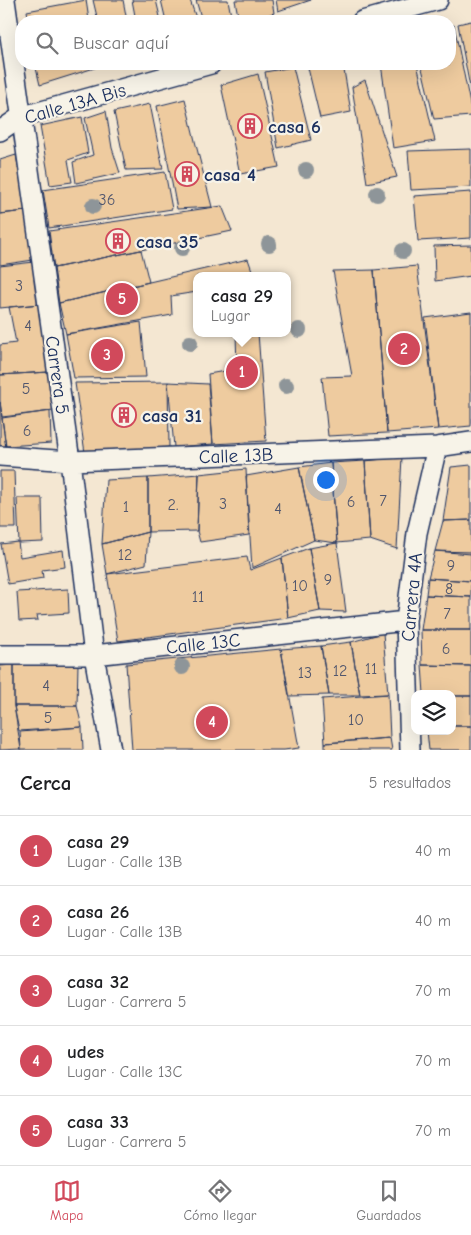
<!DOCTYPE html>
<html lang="es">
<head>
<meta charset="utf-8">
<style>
	:root { --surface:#fff; --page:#f6f6f6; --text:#202124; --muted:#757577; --line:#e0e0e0; --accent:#d1495b }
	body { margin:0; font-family:"Comic Neue",sans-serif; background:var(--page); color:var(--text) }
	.controls { position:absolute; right:15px; bottom:15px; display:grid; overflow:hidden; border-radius:10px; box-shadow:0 5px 20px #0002 }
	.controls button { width:45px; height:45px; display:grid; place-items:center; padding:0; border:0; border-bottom:1px solid var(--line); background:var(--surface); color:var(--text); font:25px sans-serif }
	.you { position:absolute; left:325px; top:479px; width:18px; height:18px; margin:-12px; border:4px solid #fff; border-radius:50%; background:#1a73e8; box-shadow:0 0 0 8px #1a73e833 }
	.badge { display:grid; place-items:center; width:32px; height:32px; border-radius:50%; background:var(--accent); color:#fff; font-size:16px; font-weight:700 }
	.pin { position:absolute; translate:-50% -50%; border:2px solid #fff; box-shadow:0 1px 5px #0006 }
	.popup { position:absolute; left:193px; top:272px; width:98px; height:65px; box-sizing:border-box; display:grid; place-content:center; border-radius:10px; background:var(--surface); filter:drop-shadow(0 1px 4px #0005); font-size:16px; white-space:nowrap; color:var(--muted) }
	.popup b { font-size:19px; color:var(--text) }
	.popup::after { content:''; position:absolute; left:50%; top:100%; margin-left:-10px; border:10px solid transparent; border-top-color:var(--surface) }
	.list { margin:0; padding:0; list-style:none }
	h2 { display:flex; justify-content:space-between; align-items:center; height:65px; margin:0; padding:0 20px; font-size:21px }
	h2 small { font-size:16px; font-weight:400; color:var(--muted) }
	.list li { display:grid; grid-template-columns:32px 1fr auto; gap:15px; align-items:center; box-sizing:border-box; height:70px; padding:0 20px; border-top:1px solid var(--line) }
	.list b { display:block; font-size:19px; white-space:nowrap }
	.list p { margin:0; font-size:16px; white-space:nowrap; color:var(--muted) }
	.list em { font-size:16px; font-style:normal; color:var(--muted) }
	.icon { flex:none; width:28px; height:28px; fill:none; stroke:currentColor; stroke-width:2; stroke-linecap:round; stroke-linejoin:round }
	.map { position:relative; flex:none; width:471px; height:750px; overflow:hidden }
	.search { position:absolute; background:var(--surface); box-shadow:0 5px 20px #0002; left:15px; right:15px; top:15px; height:55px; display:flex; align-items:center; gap:12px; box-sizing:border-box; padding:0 18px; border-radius:20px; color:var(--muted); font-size:19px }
	.sheet { height:415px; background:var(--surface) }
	nav { display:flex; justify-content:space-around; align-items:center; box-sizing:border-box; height:70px; border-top:1px solid var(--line); background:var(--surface); font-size:14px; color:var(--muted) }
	nav a { display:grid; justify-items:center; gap:2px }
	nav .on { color:var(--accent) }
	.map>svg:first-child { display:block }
	.building { fill:#eecb9f; stroke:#1b2f5e }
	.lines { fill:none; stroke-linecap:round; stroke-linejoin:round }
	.minor-casing { stroke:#1b2f5e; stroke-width:22 }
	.minor { stroke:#f7f3e8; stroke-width:19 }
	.tree { fill:#8e9599 }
	.labels { text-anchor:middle; stroke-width:4.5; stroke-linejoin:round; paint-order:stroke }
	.number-label { font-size:16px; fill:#50566e }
	.street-label { font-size:19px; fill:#1b2f5e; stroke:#f7f3e8 }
	.poi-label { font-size:19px; font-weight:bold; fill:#1b2f5e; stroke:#f7f3e8; text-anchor:start }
</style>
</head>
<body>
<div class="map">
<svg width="471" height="750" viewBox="0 0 471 750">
	<rect width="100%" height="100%" fill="#f4e7d2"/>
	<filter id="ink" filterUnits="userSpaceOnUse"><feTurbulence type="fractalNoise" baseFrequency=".02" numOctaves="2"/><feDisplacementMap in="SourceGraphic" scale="10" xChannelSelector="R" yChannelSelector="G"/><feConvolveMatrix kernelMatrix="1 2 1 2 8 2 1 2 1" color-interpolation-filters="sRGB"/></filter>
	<g filter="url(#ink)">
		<path class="building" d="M86,0L89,20L29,21L27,11Z
			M93,0H123L127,21H98Z
			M132,0H156L161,21H136Z
			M161,0H190L197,21H166Z
			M196,0H228L232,21H202Z
			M235,0H272L274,13L246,21H239Z
			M276,0H311L278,11Z
			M471,21V93L458,24Z
			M454,25L471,109V116L434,119L421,64H450V26Z
			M35,64H107L40,85Z
			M324,64H343L351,112L320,118L308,68Z
			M381,64H417L435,141L393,148Z
			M293,67L311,140L278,148L265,72Z
			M258,74L279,167L240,174L221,85Z
			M365,80L397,177L367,183L352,87Z
			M185,99L195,141L212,207L177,209L157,106Z
			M150,104L163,169L126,170L114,112Z
			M106,111L112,148L120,173L76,183L73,162L93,155L85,118Z
			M82,117L88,153L68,160L72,182L50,185L40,126Z
			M471,149V187L411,190L408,151Z
			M16,155L26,211L0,214V160Z
			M165,172L172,209L49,228L43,190Z
			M471,192V238L418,241L414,196Z
			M222,206L232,231L54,268L49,231Z
			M26,211L33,260L0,265V214Z
			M471,245V276L435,281L434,246Z
			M141,250L149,282L59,303L54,268Z
			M248,259L254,276H197V292L171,296L172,315L66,334L59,303Z
			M34,262L40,304L0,308V266Z
			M417,266L438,429L387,433L374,270Z
			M374,270L387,433L328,436L322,377L352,376L333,271Z
			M40,304L49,372L0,375V345L16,343L9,307Z
			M471,312V426L438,429L425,318Z
			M141,322L146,377L74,378L66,334Z
			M236,333H258L266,441L213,444L208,374L237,369Z
			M49,372L53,411L2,417L0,401V375Z
			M168,382L208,384L213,444L174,447Z
			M168,382L169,447L85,453L75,383Z
			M0,402L2,418L6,449H0Z
			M50,411L51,443L6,446L2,418Z
			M402,457L397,549L370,540L365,461Z
			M365,461L370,540L337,543L331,463Z
			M331,463L337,543L314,540L299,467Z
			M471,465V520L443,521L451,467Z
			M299,467L314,540L252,568L246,476Z
			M246,469L249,535L200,542L197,531L199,474Z
			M0,471H14L16,528H0Z
			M199,474L197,531L148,532V478Z
			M148,478V532L102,544L106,480Z
			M17,498H42L43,542L19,543Z
			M471,520V554L435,551L443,521Z
			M148,532L146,564L107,574L102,544Z
			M18,542L20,557L63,550L65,567L42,570L43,578L8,584L1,544Z
			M337,543L346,612L320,611L309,548Z
			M309,548L320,611L288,618L282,558Z
			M435,551L471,552V581L428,578Z
			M247,557L250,570L282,558L288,618L118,641L107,574Z
			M428,578L471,581V597L426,595Z
			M68,589L69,613L37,615L38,620L19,621L17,592Z
			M426,595L471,597V630H421Z
			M421,630H471V666L422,665Z
			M383,633L388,694L360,695L351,642Z
			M351,642L360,695H329L321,646Z
			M321,646L329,695L289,696L281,649Z
			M281,649L299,748L284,750H132L126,664Z
			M78,664L77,706H14V665Z
			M14,665V706L21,749L0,750V666Z
			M422,665L471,666V696H452V694H424Z
			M388,694L390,738L325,743L322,699Z
			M452,696H471V726H452Z
			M14,706H77L82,727L19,731Z
			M452,726H471V750H429L427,731H452Z
			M82,727L83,750H21L20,732Z
			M390,738L392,750H325V743Z"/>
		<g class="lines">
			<defs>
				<path id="minor" d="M5,0L70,461L94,655L111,750
					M362,21L438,0
					M0,131L20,117L211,64
					M0,456L70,461L437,447L471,442
					M0,655H94L406,621
					M410,750L406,621L417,533L437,447"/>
			</defs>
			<use href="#minor" class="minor-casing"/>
			<use href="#minor" class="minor"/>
		</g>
		<g class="tree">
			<circle cx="306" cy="170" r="8"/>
			<circle cx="377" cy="194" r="8"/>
			<circle cx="93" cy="206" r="8"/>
			<circle cx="269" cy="244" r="8"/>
			<circle cx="182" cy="248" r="8"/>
			<circle cx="403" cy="251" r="8"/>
			<circle cx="299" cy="330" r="8"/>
			<circle cx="190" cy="343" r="8"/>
			<circle cx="286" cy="386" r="8"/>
			<circle cx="182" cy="667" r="8"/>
		</g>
	</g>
	<defs>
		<symbol id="building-ring" viewBox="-11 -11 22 22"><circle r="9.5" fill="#f7f3e8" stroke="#d1495b" stroke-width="1.5"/><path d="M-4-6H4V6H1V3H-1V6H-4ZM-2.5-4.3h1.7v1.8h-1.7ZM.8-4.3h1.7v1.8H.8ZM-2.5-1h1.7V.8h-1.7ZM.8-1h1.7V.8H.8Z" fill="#d1495b"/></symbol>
	</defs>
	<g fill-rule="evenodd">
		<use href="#building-ring" x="236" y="112" width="28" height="28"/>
		<use href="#building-ring" x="173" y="160" width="28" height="28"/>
		<use href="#building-ring" x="104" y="227" width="28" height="28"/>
		<use href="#building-ring" x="110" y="401" width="28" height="28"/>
	</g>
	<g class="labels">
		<g class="number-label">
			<text x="107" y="205">36</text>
			<text x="19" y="291">3</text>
			<text x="28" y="331">4</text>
			<text x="26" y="394">5</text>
			<text x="27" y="436">6</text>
			<text x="383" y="506">7</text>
			<text x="351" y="507">6</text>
			<text x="223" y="509">3</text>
			<text x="173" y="510">2.</text>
			<text x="126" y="512">1</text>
			<text x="278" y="514">4</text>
			<text x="125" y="560">12</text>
			<text x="451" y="571">9</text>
			<text x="328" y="585">9</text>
			<text x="300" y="591">10</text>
			<text x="449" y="594">8</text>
			<text x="198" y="602">11</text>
			<text x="447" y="619">7</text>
			<text x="446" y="654">6</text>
			<text x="371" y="674">11</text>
			<text x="340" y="676">12</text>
			<text x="305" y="678">13</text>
			<text x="46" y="691">4</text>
			<text x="48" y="723">5</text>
			<text x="356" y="725">10</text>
		</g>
		<g class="street-label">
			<text transform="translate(75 103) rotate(-16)" y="7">Calle 13A Bis</text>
			<text transform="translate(58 375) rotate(82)" y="7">Carrera 5</text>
			<text transform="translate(236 455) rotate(-2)" y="7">Calle 13B</text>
			<text transform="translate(411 597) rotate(-85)" y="7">Carrera 4A</text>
			<text transform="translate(203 643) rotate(-6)" y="7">Calle 13C</text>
		</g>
		<g class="poi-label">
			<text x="268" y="133">casa 6</text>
			<text x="204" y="181">casa 4</text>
			<text x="136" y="248">casa 35</text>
			<text x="142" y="422">casa 31</text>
		</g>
	</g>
</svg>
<div class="controls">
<button><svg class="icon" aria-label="layers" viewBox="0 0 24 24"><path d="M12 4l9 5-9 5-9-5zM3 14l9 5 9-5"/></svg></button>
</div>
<div class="you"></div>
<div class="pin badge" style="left:242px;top:372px">1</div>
<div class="popup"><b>casa 29</b>Lugar</div>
<div class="pin badge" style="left:404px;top:349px">2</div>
<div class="pin badge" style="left:107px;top:355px">3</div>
<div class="pin badge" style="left:212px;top:722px">4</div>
<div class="pin badge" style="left:122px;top:299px">5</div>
<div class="search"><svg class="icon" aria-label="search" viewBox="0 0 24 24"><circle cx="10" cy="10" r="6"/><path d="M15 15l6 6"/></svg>Buscar aquí</div>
</div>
<section class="sheet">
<h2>Cerca<small>5 resultados</small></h2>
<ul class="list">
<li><span class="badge">1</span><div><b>casa 29</b><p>Lugar · Calle 13B</p></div><em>40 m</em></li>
<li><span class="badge">2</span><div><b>casa 26</b><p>Lugar · Calle 13B</p></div><em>40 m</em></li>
<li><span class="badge">3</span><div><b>casa 32</b><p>Lugar · Carrera 5</p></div><em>70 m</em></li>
<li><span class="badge">4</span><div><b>udes</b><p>Lugar · Calle 13C</p></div><em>70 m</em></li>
<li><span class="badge">5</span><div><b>casa 33</b><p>Lugar · Carrera 5</p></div><em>70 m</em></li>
</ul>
</section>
<nav>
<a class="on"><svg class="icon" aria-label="map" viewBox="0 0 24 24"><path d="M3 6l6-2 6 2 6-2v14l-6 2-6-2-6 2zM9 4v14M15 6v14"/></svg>Mapa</a>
<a><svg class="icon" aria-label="directions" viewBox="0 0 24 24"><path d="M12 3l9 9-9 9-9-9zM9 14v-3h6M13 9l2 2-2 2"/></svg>Cómo llegar</a>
<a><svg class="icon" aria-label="saved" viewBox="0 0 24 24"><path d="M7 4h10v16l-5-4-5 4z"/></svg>Guardados</a>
</nav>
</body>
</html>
